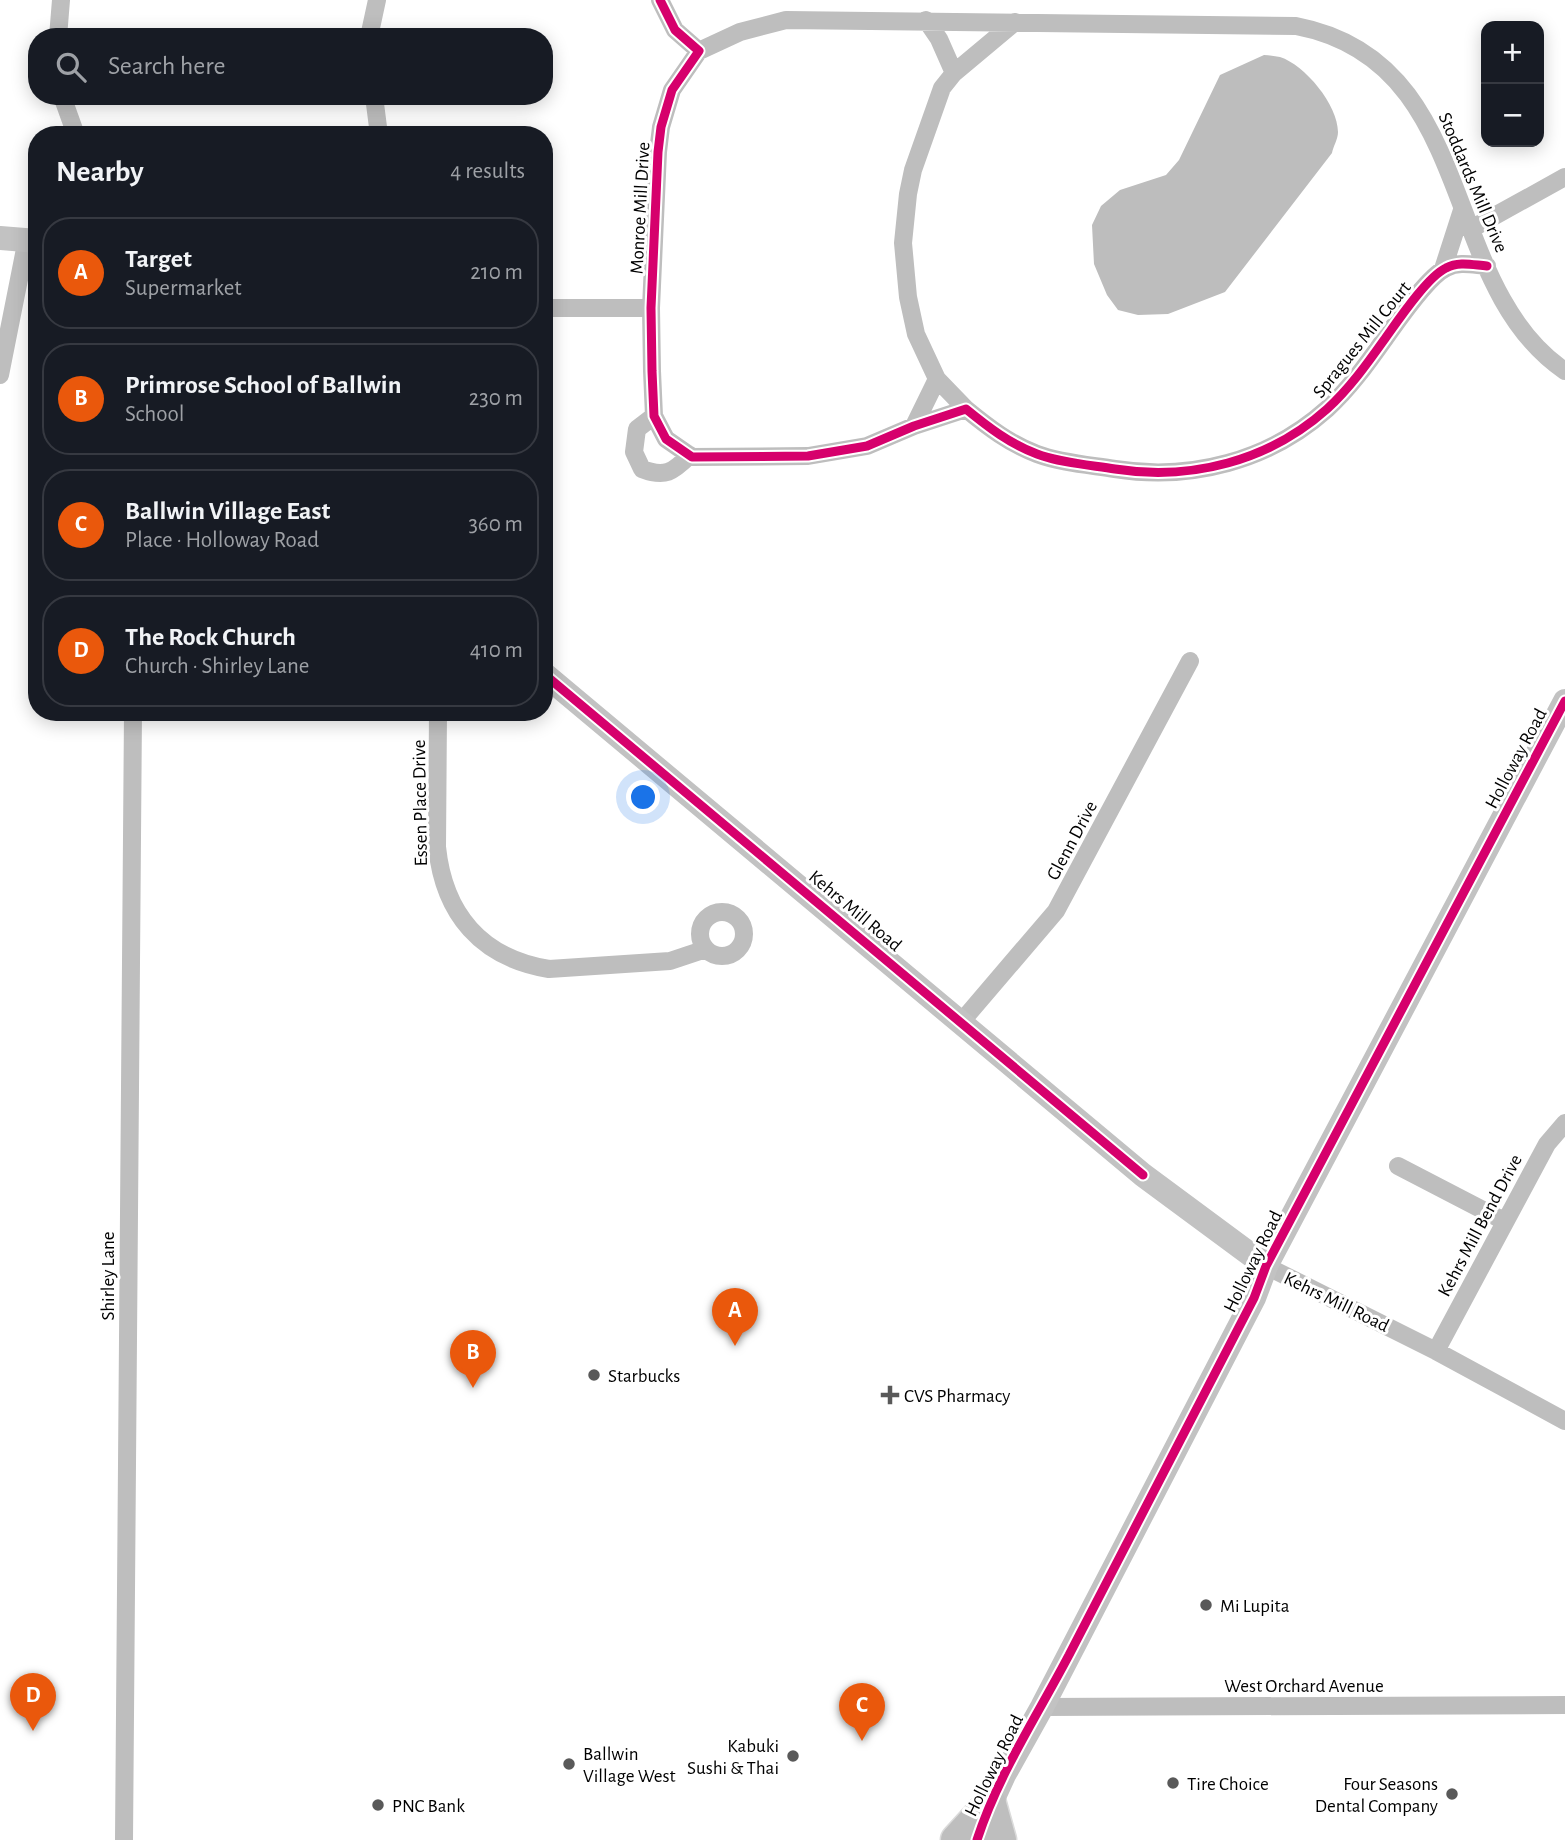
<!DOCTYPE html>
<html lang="en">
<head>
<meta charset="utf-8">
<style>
	:root { --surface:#171b24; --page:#242831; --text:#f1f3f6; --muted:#9ea1a6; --line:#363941; --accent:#ea580c }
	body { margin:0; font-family:"Alegreya Sans",sans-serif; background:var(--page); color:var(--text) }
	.controls { position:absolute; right:21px; top:21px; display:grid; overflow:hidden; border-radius:14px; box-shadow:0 4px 18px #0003 }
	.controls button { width:63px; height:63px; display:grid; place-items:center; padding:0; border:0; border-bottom:2px solid var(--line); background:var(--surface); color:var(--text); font:35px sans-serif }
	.you { position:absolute; left:644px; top:798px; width:24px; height:24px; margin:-18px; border:5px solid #fff; border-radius:50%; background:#1a73e8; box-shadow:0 0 0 10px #1a73e833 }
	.badge { display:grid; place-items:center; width:46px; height:46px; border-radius:50%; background:var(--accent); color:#fff; font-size:23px; font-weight:700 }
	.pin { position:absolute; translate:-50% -58px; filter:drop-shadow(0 2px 4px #0008) }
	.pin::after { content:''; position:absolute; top:37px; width:24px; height:21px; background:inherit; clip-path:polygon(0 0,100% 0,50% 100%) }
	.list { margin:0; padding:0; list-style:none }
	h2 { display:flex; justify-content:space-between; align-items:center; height:91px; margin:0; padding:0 28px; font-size:30px }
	h2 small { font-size:23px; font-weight:400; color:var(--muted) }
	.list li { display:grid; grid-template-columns:46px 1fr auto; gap:21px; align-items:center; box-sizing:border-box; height:112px; margin:0 14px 14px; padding:0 14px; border:2px solid var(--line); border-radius:28px }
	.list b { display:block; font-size:26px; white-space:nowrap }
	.list p { margin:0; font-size:23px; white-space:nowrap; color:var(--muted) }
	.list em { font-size:23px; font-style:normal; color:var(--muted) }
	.icon { flex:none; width:38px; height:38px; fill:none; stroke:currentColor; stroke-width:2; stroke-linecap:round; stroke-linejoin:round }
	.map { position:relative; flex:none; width:1565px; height:1840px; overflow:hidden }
	.search { position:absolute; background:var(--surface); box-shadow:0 4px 18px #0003; left:28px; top:28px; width:525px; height:77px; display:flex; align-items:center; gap:18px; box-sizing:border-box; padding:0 24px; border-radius:28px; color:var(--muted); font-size:26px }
	.panel { position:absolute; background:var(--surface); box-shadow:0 4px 18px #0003; left:28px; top:126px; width:525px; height:595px; border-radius:28px }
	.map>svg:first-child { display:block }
	.water { fill:#bdbdbd }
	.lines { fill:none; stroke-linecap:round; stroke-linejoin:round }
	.highway-casing { stroke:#dbdbdb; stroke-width:35 }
	.street { stroke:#bebebe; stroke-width:18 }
	.secondary { stroke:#c2c2c2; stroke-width:24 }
	.highway { stroke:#bebebe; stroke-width:32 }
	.cycleway-casing { stroke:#fff; stroke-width:13 }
	.cycleway { stroke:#d6006c; stroke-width:9 }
	.poi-dot { fill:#595959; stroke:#fff; stroke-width:2.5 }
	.labels { text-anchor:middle; stroke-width:6; stroke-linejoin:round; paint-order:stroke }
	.street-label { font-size:19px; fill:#000; stroke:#fff }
	.poi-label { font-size:19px; fill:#000; stroke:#fff; text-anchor:start }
</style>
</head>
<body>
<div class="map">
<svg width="1565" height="1840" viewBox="0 0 1565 1840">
	<rect width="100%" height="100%" fill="#fff"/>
	<path class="water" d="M1264,55C1269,55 1275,56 1280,57C1305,65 1338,105 1338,132C1338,139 1333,147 1332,153L1225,292L1168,314L1138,315L1118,310L1107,295L1094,264L1092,225L1101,206L1120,190L1166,175L1179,160L1220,75Z"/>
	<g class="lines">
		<defs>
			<path id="highway" d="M990,1804L1000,1840
				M957,1840L990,1804"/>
		</defs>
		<use href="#highway" class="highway-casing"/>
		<path class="street" d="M660,0L675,30L699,51L672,90L661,127L658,152L651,308L652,371L654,416L666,439L692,457L808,456L867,446L914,426L966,409C988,427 1010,444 1037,454C1061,463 1090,465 1115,469C1191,481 1269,461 1327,409C1349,389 1367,364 1384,340C1397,322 1427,277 1446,268C1459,261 1473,265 1487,266
			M926,20L939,39L954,73
			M58,37L61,0
			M369,37L377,0
			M699,51L740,32L786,20L1296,26C1480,61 1437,284 1565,371
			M62,96L76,135
			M374,96L379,135
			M1471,229L1565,177
			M1443,269L1462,210
			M544,308H651
			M0,375L27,239
			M966,409L937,379L916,334L908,297L903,243L908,194L913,170L942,88L954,73L1015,22
			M654,416L637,429L634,452L642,469C665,478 673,472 690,455
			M914,426L937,379
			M438,712L437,847C444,914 481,958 549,969L670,961L706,949
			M700 934a22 22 0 1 1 44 0a22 22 0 1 1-44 0Z
			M962,1021L1056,911L1190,661
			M1398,1166L1504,1221
			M1266,1266L1436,1351L1565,1421
			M1436,1351L1547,1144L1565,1123
			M1042,1707L1565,1705
			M124,1840L133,712"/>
		<path class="secondary" d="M0,238L37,241
			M544,674L1143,1175L1266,1266
			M983,1821L1004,1775L1042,1707L1254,1298L1266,1266L1565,701"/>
		<use href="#highway" class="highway"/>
		<defs>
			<path id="cycleway" d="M660,0L675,30L699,51L672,90L661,127L658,152L651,308L652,371L654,416L666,439L692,457L808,456L867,446L914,426L966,409C988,427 1010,444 1037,454C1061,463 1090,465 1115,469C1191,481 1269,461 1327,409C1349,389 1367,364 1384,340C1397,322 1427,277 1446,268C1459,261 1473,265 1487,266
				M544,674L1143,1175
				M977,1840C998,1775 1037,1716 1069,1655C1131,1536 1193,1417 1254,1298L1266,1266L1565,701"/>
		</defs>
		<use href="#cycleway" class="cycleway-casing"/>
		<use href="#cycleway" class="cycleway"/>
	</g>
	<g class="poi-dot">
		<circle cx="594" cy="1375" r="7"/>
		<path d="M886.5 1384.5h7v7h7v7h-7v7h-7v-7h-7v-7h7z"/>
		<circle cx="1206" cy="1605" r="7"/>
		<circle cx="793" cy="1756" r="7"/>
		<circle cx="569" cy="1764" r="7"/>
		<circle cx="1173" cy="1783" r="7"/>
		<circle cx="1452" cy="1794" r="7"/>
		<circle cx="378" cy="1805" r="7"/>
	</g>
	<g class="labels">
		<g class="street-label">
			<text transform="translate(1474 182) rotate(67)" y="7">Stoddards Mill Drive</text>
			<text transform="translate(639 208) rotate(-87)" y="7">Monroe Mill Drive</text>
			<text transform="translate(1361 339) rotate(-51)" y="7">Spragues Mill Court</text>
			<text transform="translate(1515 758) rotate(-62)" y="7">Holloway Road</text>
			<text transform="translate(419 803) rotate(-91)" y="7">Essen Place Drive</text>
			<text transform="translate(1071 840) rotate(-62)" y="7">Glenn Drive</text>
			<text transform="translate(856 910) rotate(40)" y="7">Kehrs Mill Road</text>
			<text transform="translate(1479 1225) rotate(-62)" y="7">Kehrs Mill Bend Drive</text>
			<text transform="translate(1252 1261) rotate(-64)" y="7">Holloway Road</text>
			<text transform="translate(107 1276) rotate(-90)" y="7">Shirley Lane</text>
			<text transform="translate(1337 1301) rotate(26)" y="7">Kehrs Mill Road</text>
			<text x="1304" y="1692">West Orchard Avenue</text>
			<text transform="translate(993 1765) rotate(-64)" y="7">Holloway Road</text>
		</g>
		<g class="poi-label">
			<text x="608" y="1382">Starbucks</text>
			<text x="904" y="1402">CVS Pharmacy</text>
			<text x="1220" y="1612">Mi Lupita</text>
			<text x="779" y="1752" text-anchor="end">Kabuki<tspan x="779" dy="22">Sushi &amp; Thai</tspan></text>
			<text x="583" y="1760">Ballwin<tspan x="583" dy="22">Village West</tspan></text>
			<text x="1187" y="1790">Tire Choice</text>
			<text x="1438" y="1790" text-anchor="end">Four Seasons<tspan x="1438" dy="22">Dental Company</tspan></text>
			<text x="392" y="1812">PNC Bank</text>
		</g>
	</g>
</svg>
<div class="controls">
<button>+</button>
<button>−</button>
</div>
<div class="you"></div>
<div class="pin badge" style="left:735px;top:1346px">A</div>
<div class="pin badge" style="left:473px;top:1388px">B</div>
<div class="pin badge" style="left:862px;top:1741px">C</div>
<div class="pin badge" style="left:33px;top:1731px">D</div>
<div class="search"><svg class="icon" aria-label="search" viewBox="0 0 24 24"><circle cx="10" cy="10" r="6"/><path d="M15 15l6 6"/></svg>Search here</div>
<section class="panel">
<h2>Nearby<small>4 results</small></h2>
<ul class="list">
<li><span class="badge">A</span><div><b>Target</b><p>Supermarket</p></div><em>210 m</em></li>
<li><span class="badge">B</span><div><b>Primrose School of Ballwin</b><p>School</p></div><em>230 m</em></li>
<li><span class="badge">C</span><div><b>Ballwin Village East</b><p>Place · Holloway Road</p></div><em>360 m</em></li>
<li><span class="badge">D</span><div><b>The Rock Church</b><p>Church · Shirley Lane</p></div><em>410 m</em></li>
</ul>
</section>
</div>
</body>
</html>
